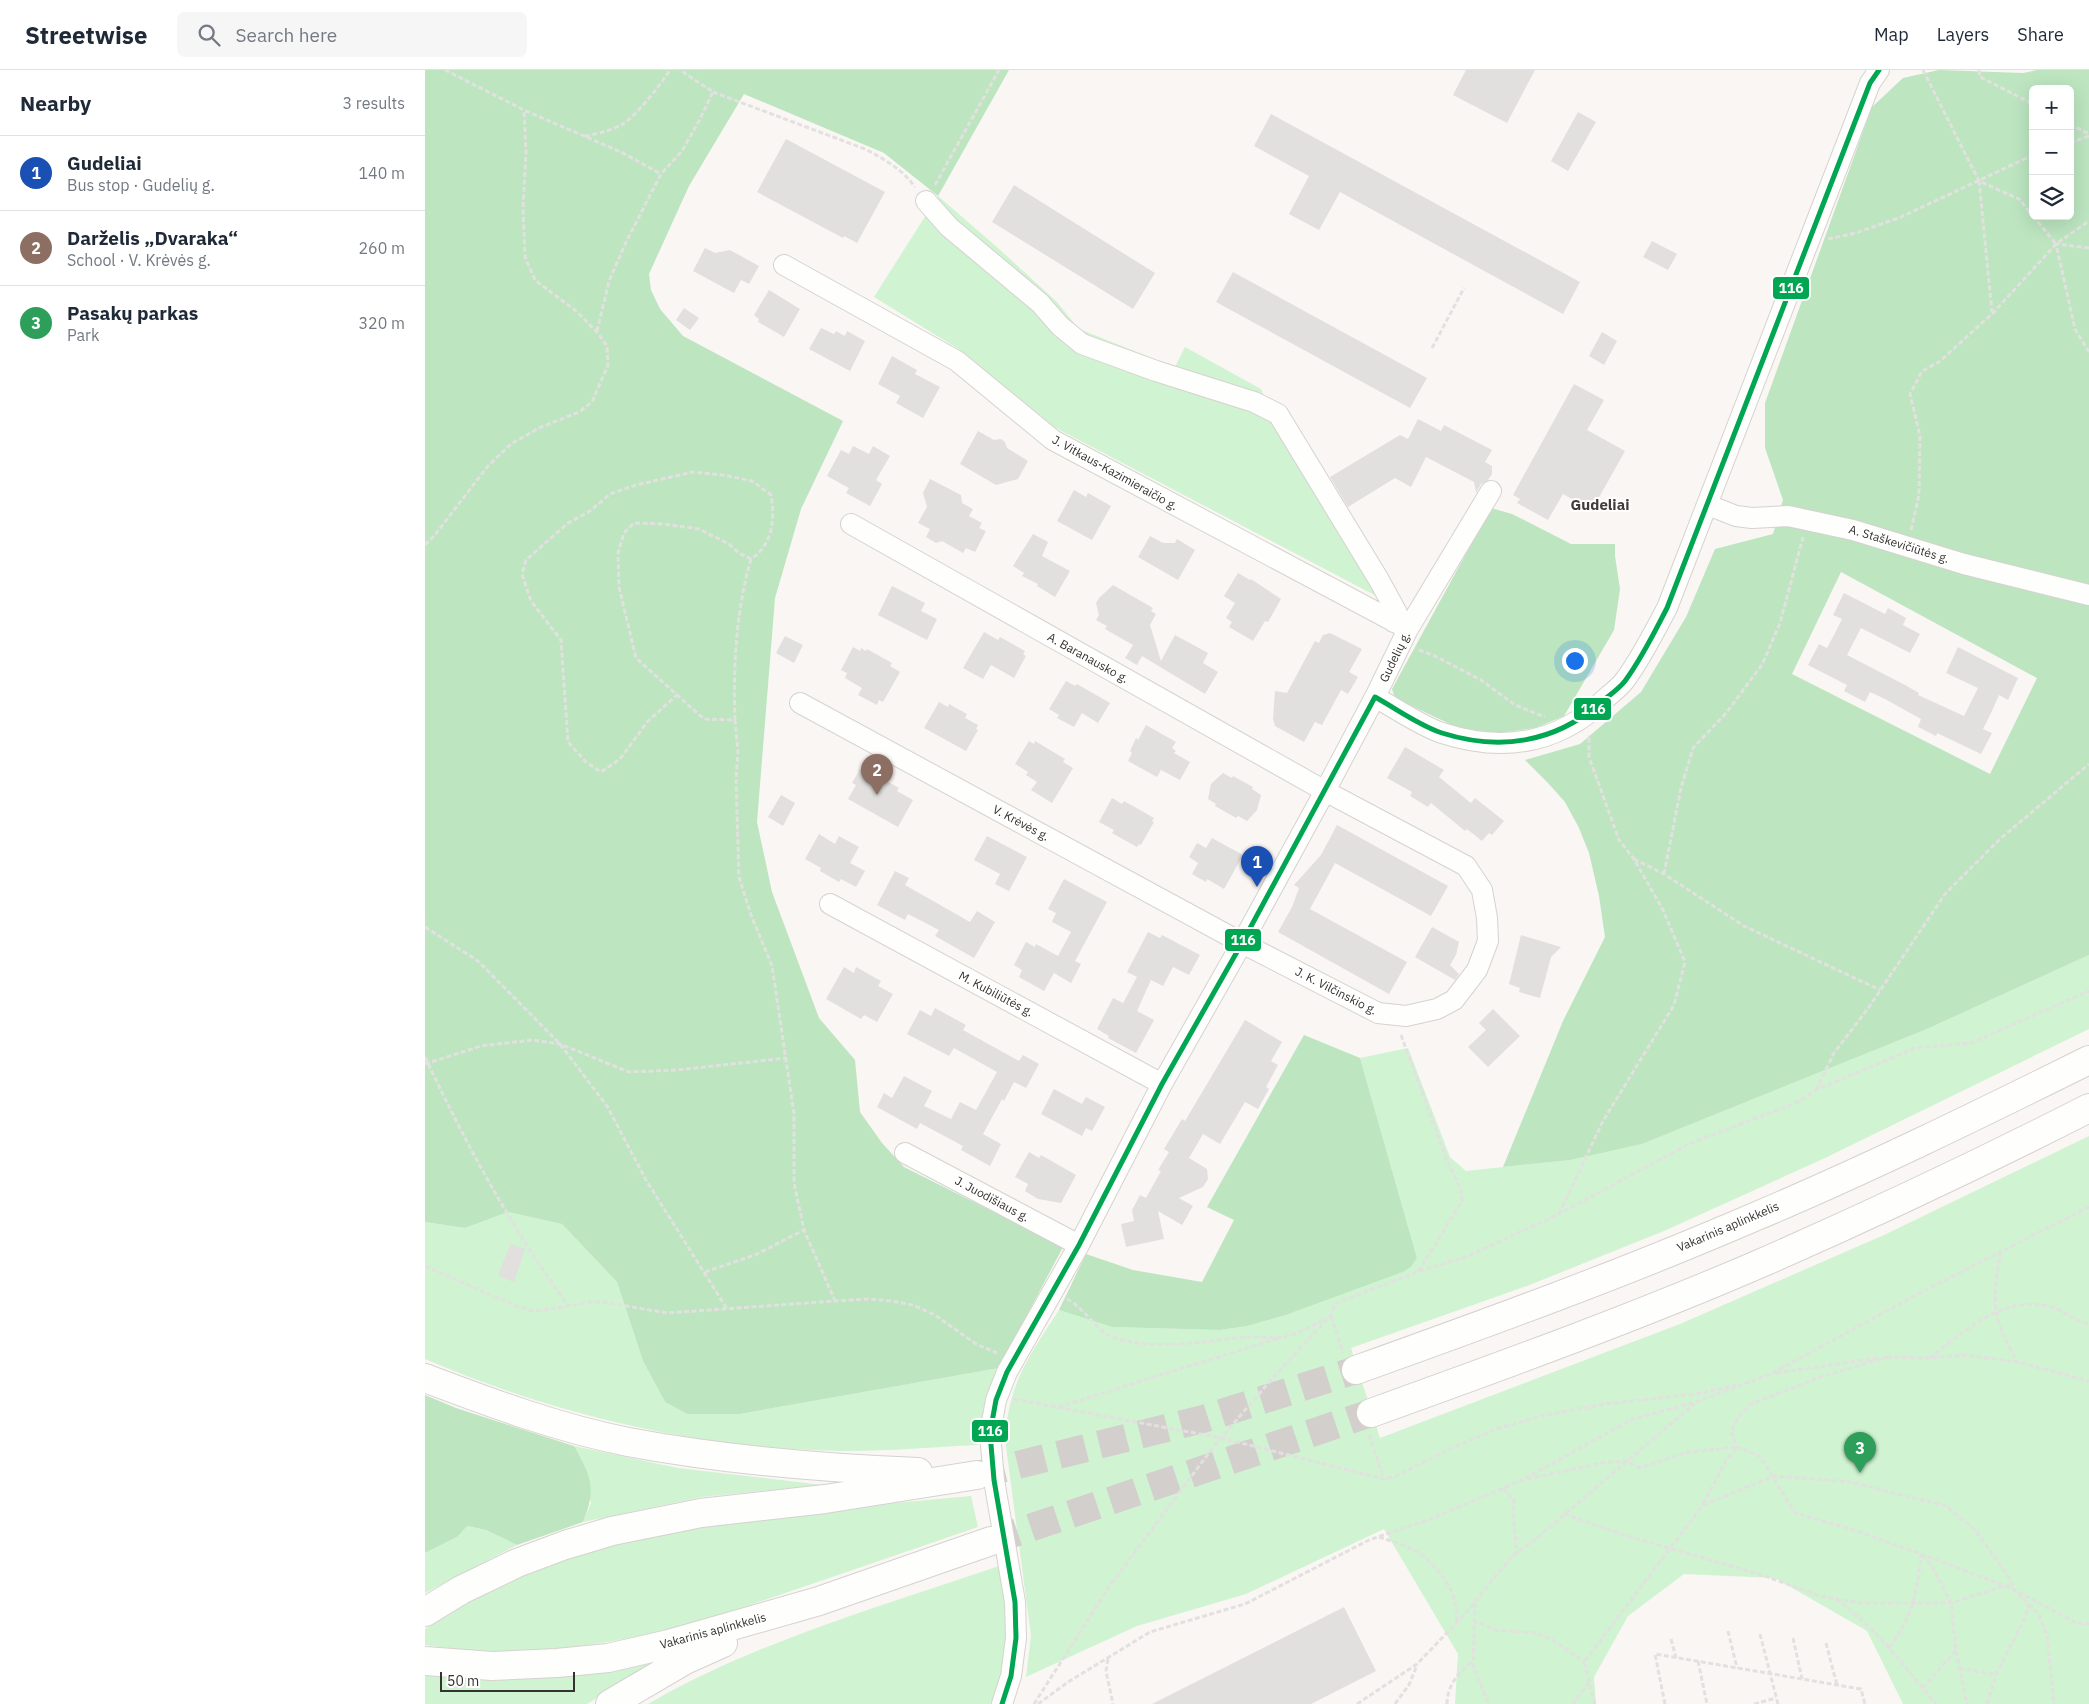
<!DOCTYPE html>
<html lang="en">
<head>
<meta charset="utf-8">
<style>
	:root { --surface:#fff; --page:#f6f6f7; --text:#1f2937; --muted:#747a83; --line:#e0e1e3; --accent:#7b7775 }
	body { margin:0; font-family:"IBM Plex Sans",sans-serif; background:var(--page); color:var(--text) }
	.controls { position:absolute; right:15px; top:15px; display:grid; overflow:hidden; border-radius:8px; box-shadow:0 5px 20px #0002 }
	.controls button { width:45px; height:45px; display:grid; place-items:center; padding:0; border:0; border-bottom:1px solid var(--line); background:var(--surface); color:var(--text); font:25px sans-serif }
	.scale { position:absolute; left:15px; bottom:12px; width:135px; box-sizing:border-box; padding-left:5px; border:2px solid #363231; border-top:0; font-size:14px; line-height:18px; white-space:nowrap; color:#363231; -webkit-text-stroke:4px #fff; paint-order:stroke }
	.you { position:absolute; left:1149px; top:590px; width:18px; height:18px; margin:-12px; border:4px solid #fff; border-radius:50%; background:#1a73e8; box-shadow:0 0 0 8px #1a73e833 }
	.badge { display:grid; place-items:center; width:32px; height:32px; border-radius:50%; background:var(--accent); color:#fff; font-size:16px; font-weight:700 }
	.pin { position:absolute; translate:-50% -41px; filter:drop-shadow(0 1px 2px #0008) }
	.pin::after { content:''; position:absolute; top:26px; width:18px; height:15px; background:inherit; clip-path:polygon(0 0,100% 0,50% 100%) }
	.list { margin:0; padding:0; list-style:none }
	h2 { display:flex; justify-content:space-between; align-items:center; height:65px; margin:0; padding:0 20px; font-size:21px }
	h2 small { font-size:16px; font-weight:400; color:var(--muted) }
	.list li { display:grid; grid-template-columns:32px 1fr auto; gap:15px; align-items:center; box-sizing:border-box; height:75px; padding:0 20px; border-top:1px solid var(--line) }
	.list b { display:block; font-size:19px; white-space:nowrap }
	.list p { margin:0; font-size:16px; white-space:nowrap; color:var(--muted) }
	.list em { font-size:16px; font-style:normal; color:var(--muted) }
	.icon { flex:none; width:28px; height:28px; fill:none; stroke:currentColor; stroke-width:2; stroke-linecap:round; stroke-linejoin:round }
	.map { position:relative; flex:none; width:1664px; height:1634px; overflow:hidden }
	header { display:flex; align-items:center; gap:30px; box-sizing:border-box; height:70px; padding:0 25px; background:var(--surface); border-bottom:1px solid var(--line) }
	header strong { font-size:24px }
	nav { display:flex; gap:28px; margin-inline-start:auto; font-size:18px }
	.search { width:350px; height:45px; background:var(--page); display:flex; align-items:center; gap:12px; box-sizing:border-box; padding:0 18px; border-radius:8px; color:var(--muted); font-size:19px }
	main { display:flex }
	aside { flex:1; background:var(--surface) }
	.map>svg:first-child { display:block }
	.green { fill:#d0f3d2 }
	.forest { fill:#bce5c0; fill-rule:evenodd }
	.building { fill:#e2dfdf }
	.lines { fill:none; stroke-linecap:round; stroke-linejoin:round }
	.trunk-tunnel { stroke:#d3cfcd; stroke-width:28; stroke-dasharray:28 14; stroke-linecap:butt }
	.minor-casing { stroke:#d6d2d0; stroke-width:22 }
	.trunk-casing { stroke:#d6d2d0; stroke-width:30 }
	.path { stroke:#e2e1e0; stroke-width:3; stroke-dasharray:5 2.5; stroke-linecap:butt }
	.minor { stroke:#fefefd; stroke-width:20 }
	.trunk { stroke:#fefefd; stroke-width:28 }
	.bus-1-casing { stroke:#fff; stroke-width:9 }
	.bus-1 { stroke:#00a651; stroke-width:5 }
	.labels { text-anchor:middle; stroke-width:4; stroke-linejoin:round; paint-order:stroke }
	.street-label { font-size:12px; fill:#363231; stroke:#fff }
	.quarter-label { font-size:15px; font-weight:bold; fill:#423c38; stroke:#fff }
	.line-badge { stroke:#fff; stroke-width:2 }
	.badge-label { font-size:14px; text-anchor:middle; font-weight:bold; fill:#fff }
</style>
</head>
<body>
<header>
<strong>Streetwise</strong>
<div class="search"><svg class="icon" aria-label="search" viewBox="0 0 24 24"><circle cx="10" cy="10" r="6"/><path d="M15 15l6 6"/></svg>Search here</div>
<nav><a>Map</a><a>Layers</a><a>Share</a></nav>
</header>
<main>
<aside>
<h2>Nearby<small>3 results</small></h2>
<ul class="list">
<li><span class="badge" style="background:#1a4fb4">1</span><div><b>Gudeliai</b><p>Bus stop · Gudelių g.</p></div><em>140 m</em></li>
<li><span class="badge" style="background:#8d6e63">2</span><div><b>Darželis „Dvaraka“</b><p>School · V. Krėvės g.</p></div><em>260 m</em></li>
<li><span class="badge" style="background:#2e9e5b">3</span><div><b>Pasakų parkas</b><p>Park</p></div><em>320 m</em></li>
</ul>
</aside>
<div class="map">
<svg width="1664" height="1634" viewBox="0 0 1664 1634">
	<rect width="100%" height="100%" fill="#faf6f4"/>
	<path class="green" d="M513,126L573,178L631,231L654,259L750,297L760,277L836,319L850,352L957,529L629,357L535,280L449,227Z
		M1664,885V959L1400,1088L1239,1161L1102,1216L926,1278L955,1368L1255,1254L1459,1165L1664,1066V1634H1478L1442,1561L1350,1508L1259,1504L1203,1546L1169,1607L1171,1634H1030L1033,1584L959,1459L821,1524L712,1556L601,1607L606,1566L580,1369C584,1312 604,1286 634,1240L687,1257L795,1260L822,1256L861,1245L978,1202L986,1197L992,1188L935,988L983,978L1025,1087L1041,1101L1144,1090L1217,1074L1502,959Z
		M83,1142L137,1154L192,1212L218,1291L240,1332L262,1344H315L574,1298L559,1335L553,1375C510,1377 465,1381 421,1381C276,1379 133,1346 0,1289V1152L40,1158Z
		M149,1376L253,1398L398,1415L277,1427L158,1452L166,1433Z
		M546,1426L553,1457L290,1547C194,1574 100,1591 0,1575V1559L23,1544L65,1521L107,1502L191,1471L349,1444Z
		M41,1456L61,1460L92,1475L0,1523V1483L32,1467Z
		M574,1496C581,1541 590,1592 565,1634H223C332,1571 455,1537 574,1496Z
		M237,1587L162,1634H0V1603Z"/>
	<path class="forest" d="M0,0H584L513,126L459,83L319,24L264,116L224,204L226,220L235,239L258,266L418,351L376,439L350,528L332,752L347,822L394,948L430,990L435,1042L457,1073L479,1097L638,1177L574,1298L315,1344H262L240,1332L218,1291L192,1212L137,1154L83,1142L40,1158L0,1152Z
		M1514,0L1598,3L1612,0H1664V885L1502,959L1217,1074L1145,1090L1078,1097L1138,951L1180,867L1174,826L1164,783L1154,758L1140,732L1123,713L1100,690L1155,674L1216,622L1261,547L1290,479L1348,464L1358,430L1340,378V333L1447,37L1478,8ZM1608,19H1645V146H1608ZM1416,502L1612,608L1565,704L1367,604Z
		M1066,438L1087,444L1146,474H1190V486L1195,519L1189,560L1139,646L1110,658L1065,664L1029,656L970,628L967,619Z
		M879,965L935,988L992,1188L986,1197L978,1202L861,1245L822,1256L795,1260L687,1257L634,1240L661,1184L708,1200L777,1212L809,1150L782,1137Z
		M0,1325L31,1338L149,1376C166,1407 172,1417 158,1452L92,1475L61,1460L42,1456L32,1467L0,1483Z"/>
	<path class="building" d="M1041,0H1110L1082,53L1028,25Z
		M1153,42L1171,52L1143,101L1126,91Z
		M846,44L1155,212L1138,244L915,122L894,160L864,144L884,106L829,76Z
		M361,69L460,122L432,173L419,166L418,168L332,122Z
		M589,115L730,203L708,239L567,152Z
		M1227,171L1252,184L1243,200L1218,187Z
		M280,178L290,183L305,180L334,196L324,214L316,210L309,223L268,201Z
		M808,202L1002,308L985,338L791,232Z
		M344,220L375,239L359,267L333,252L334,249L329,245Z
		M259,238L274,248L265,260L251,250Z
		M396,258L409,264L411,261L420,266L422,261L440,271L425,301L384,279Z
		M1177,262L1192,271L1179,295L1164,286Z
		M467,286L492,300L490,304L515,317L498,348L471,333L475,326L453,314Z
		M1149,314L1179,330L1162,360L1200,381L1167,440L1138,424L1123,450L1092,433L1095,429L1088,425Z
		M993,349L1016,361L1019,355L1067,380L1060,392L1067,396V404L1063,410L1056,414L1051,423L1049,412L1001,387L986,417L970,408L923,437L905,407L975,365L983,369Z
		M553,361L569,370L576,369L580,372L582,378L603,391L593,409L571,415L535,394Z
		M428,376L444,384L448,376L465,386L451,410L457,414L445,436L421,423L424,418L402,406L416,380L424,384Z
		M505,409L536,425L537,433L548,439L544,446L557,453L554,458L561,461L550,482L541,478L538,483L517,471L511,473L501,467L505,459L493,453L502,437L498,423Z
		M649,420L661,427L663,423L686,436L667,470L632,451Z
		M608,464L623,472L617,486L645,501L630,527L612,516L613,514L597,506L599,503L588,496Z
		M725,466L738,473H750L752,469L770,480L753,510L713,487Z
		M813,503L825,510L826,509L856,529L843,552L840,551L828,571L804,557L807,552L801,548L810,533L799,526Z
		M688,515L728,538L726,541L731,544L725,555L736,591L750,565L783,583L778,593L793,602L780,624L717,586L712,595L700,588L708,575L680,559L682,556L671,550L674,545L671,533L674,528Z
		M467,516L500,533L496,541L512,549L502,570L453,545Z
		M1419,523L1460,544L1463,538L1481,548L1478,555L1495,564L1485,583L1436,558L1422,585L1480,615L1494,623L1493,625L1539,646L1553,618L1521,603L1533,577L1593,608L1583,630L1574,625L1567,641L1558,659L1567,663L1556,684L1512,663L1511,666L1493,657L1496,649L1460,629L1445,622L1440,632L1419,621L1422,615L1383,595L1394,574L1402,578L1410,563L1417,549L1408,545Z
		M559,562L573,570L575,567L600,581L598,584L601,586L589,608L566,595L558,609L538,598Z
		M905,563L937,579L924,602L933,607L923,624L916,620L897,655L890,652L879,672L850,656L848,649L850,621L862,623L890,571L894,573L898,565Z
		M360,566L378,575L369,593L351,583Z
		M428,577L435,581L436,578L441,581L442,579L467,593L465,596L475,602L458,632L454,630L452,635L433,625L437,618L420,608L422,603L416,600Z
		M641,611L650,616L652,614L685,633L673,653L657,643L649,657L632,648L634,645L624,639Z
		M514,632L523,637L524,634L542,644L540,648L553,655L551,659L553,660L541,681L499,658Z
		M721,655L751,672L747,678L751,681L749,683L765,692L755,710L736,700L732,707L703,691L707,683L705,681L711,668L713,670Z
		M604,671L609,674L610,671L640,689L638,692L648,698L627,733L606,720L612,712L601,705L603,702L590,694Z
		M980,677L1019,700L1014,707L1046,733L1050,728L1079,751L1067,765L1064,763L1057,771L1042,759L1040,761L1006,733L1003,737L985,726L987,722L962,708Z
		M435,699L438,701L440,699L474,718L472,721L488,730L473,757L423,729L431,715L427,713Z
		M798,703L807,708L808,706L828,717L827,719L836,725L832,740L822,751L813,746L811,748L790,736L791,734L783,729L786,714Z
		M356,725L370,733L358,756L343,747Z
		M687,728L697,734L699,731L729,748L727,751L729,752L716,775L714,774L712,777L687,763L689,760L674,752Z
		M912,755L1023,816L1006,846L910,793L885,839L982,892L964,924L853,862L867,837L874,818L869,815L896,785Z
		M394,764L410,774L414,766L434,777L425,793L440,801L431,817L416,809L414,812L395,801L396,798L380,789Z
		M562,766L602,787L584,821L570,814L575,804L549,790Z
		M787,768L818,785L799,819L782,809L781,812L767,804L773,793L764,787L772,773L781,778Z
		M470,801L484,808L480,815L545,852L552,841L570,852L549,888L510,866L514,860L483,844L480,850L452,835Z
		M639,809L682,832L650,891L656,894L646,913L629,903L619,921L594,907L597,900L589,895L601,872L610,877L611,874L633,886L646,862L627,852L631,843L623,839Z
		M1007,857L1034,872L1031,885L1025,895L1034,904L1030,910L990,887Z
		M723,862L735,868L737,865L775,885L764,905L748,897L738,916L726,910L712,941L729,950L711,983L683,968L684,966L672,959L688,928L698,933L712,907L702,902Z
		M1096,865L1136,877L1126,887L1115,928L1094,922L1095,918L1084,914Z
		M419,897L429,903L431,897L456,911L453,916L468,924L452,952L439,945L436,949L401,929Z
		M510,938L541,955L538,960L594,991L598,985L614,994L601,1018L589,1012L579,1031L577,1029L558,1064L576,1074L565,1096L536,1080L538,1076L495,1053L492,1059L452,1037L459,1023L467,1028L479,1006L507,1021L499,1036L526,1049L535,1032L551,1040L572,1002L529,978L524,986L482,964L495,940L506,946Z
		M1068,939L1095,966L1063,997L1043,977L1061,960L1054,953Z
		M820,950L857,972L846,991L853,995L841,1017L844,1019L833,1039L820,1032L795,1074L778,1064L764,1088L782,1099L783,1109L778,1117L754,1128L768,1136L757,1155L733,1141L739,1169L701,1177L696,1154L709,1151L707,1140L715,1125L721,1128L736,1101L733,1100L744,1082L739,1079L757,1049L760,1051Z
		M629,1019L657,1034L661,1027L680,1037L667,1061L661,1058L657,1066L616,1044Z
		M604,1082L614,1088L616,1085L651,1105L636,1133L613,1129L600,1121L603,1114L590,1107Z
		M85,1174L100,1179L89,1212L73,1206Z
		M919,1537L951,1601L886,1634H727Z"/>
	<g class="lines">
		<path class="trunk-tunnel" d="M552,1405L778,1349L931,1300
			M566,1471L946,1343"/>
		<defs>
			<path id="minor" d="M501,131L524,157L615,233L635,256L657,274L731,301L829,332L853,344L954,510L972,543L969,552
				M359,195L532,291L628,370L983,559
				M1283,435L1311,446L1327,448L1363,446L1428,460L1539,494L1664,525
				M950,627C970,638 996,656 1017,663C1079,683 1134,674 1181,628C1188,622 1195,617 1200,610C1217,587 1229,562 1242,538L1445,13L1454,0
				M375,633L817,873L953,943L981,946L1012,939L1029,930L1052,900L1063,871L1062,848L1057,820L1041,796L900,721L426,454
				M405,834L737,1014
				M480,1083L654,1175
				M577,1634L586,1606L591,1568L590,1532L569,1410L565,1363L571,1330L582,1302L654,1175L737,1014L817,873L900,721L950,627L983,559L1066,421"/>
			<path id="trunk" d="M931,1300C1065,1252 1197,1204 1327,1148C1441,1100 1553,1045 1664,990
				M0,1308C66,1333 133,1358 203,1372C299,1390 396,1398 493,1402
				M946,1343C1079,1295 1212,1247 1341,1191C1450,1143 1558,1092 1664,1038
				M0,1542L36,1520L92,1493L140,1475L187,1461L276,1443L400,1429L552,1405
				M0,1591L67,1596L132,1593L183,1588L244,1574L394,1531L566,1471
				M185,1634L260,1590L298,1573"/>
		</defs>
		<use href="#minor" class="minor-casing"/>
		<use href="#trunk" class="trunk-casing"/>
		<path class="path" d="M20,0L99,40L198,83L236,104
			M1498,0L1554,111L1594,129L1608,146
			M1554,0L1555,7L1608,34
			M288,22L440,79C459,89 477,99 490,117
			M1645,54L1664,64
			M160,66C173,64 187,60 198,54C212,45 236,14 245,0
			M1645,73L1664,66
			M1554,111L1567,242
			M510,115L574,0
			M1608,146L1631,174
			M1403,169L1431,163L1476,147L1608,85
			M1664,178L1631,174L1650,259L1664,282
			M172,261L184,211L201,172L236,104L257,81L274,51L288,22L255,0
			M1007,278L1039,218
			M1486,460L1494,425L1495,366L1485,324L1497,301L1514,292L1568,243L1631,174L1664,151
			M0,475L9,466L63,396L86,374L114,358L154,342L167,332L183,295L182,276L172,262L151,241L110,210L100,187L98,137L101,82L99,40
			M994,580L1010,586L1056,610L1090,635L1120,647
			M253,624L223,651L195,689L176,702L161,692L143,672L136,570L106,531L97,504L101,490L143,453L165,441L185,424L211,415L268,402L298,405L327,411L346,425C350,450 348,474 326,489L314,483L304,474L274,459L238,454L209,453L199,463L193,483L194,517L211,588L279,649L310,650L313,682L311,710L314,807L326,845L347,896L369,1044V1113L379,1160L410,1231
			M310,650C308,596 311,541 326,489
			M1209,789L1239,804L1319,856L1455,920
			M1239,804L1256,718L1268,678L1302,642L1338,593L1355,553L1378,467
			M0,857L53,891L135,974L182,1036L221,1110L302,1239
			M976,965L1021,1088L1036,1120L1037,1131L993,1202
			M0,987C41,1074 86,1158 143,1235
			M0,994L56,976L107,970L135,974L204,1002L252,1000L361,988
			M1391,1020L1409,983L1444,937L1520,824L1575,769L1664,694
			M1134,1144L1178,1051L1249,935L1260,892L1238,840L1209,789L1194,770L1164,687V665
			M1576,1182C1572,1201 1569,1222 1571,1241C1573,1258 1584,1276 1592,1291
			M0,1196L91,1236L107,1241L119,1240L165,1232H178L242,1243L410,1231L443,1229L467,1231L488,1235L510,1245L551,1274L572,1283
			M280,1202L330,1185L379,1160
			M642,1229C658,1237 674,1262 685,1266C728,1283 781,1270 825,1267C836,1266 849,1269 860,1267C875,1263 887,1256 901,1248
			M906,1246L918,1283
			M1462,1287L1505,1288L1540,1285L1593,1292L1664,1311
			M1463,1287L1395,1307L1326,1334L1314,1346L1306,1362L1312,1377L1335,1386L1370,1443L1426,1459L1496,1484L1588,1519L1651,1553L1664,1554
			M1505,1288C1540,1260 1582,1222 1629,1238C1643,1243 1648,1251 1664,1254
			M1351,1303L1453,1288
			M589,1329L796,1368L959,1409L969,1407L1027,1378L1075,1358L1116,1346L1180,1334L1271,1324L1311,1315
			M633,1337L854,1268
			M944,1365L959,1409
			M1102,1409L1177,1393L1200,1391L1215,1398L1263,1382L1312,1377
			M1078,1418L1089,1429L1088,1444L1092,1483
			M1278,1434L1302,1389L1312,1377
			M1139,1444L1199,1465L1337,1505L1395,1526L1435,1533H1526L1579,1516
			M954,1467C969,1472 986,1476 998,1486C1017,1501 1036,1528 1031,1553
			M1497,1485L1507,1496L1526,1533L1531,1580L1542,1634
			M1411,1529C1452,1559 1479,1596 1511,1634
			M1050,1533L1048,1595L1064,1634
			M1048,1550L1070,1560L1111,1563L1128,1570L1159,1592
			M1303,1561L1312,1598
			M1335,1564L1353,1634
			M1368,1568L1377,1609
			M1246,1569L1251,1588
			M1401,1573L1412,1615
			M1464,1578C1489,1544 1491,1526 1496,1485
			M683,1589L681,1601L688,1634
			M1273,1591L1282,1634
			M1534,1598L1571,1605
			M1498,1618L1531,1580
			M609,1634L684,1517L789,1376L853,1302L906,1245L910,1234L992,1202L1041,1187L1134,1144L1264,1074L1373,1032L1391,1020L1490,978L1546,973L1664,921
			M613,1634L643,1612L725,1562L820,1534L944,1470L1008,1448L1097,1410L1208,1349L1271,1332L1348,1303L1487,1227L1664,1137
			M932,1634L992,1594L1040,1544L1087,1486L1112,1468L1269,1334
			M970,1634L984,1615L992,1595
			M1022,1634C1022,1616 1034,1601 1048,1591
			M1148,1634L1165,1611
			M1170,1634L1159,1592L1278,1435L1349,1406L1425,1412L1521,1436L1551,1461L1585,1509L1588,1519L1613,1543L1622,1565L1629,1634
			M1240,1634L1230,1584L1436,1619L1440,1634
			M1329,1634L1351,1628
			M1562,1634L1572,1602L1600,1548L1604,1534"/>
		<use href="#minor" class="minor"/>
		<use href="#trunk" class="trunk"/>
		<defs>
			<path id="bus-1" d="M950,627C972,639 993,655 1017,663C1074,681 1129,673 1174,634C1183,626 1193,620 1200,611C1217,588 1229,563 1242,538L1445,13L1454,0
				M577,1634L586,1606L591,1568L590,1532L569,1410L565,1363L571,1330L582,1302L654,1175L737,1014L817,873L950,627"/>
		</defs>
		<use href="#bus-1" class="bus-1-casing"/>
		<use href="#bus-1" class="bus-1"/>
	</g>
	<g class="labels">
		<g class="street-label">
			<text transform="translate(690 403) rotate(29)" y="4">J. Vitkaus-Kazimieraičio g.</text>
			<text transform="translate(1474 474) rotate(17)" y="4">A. Staškevičiūtės g.</text>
			<text transform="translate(970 587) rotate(-64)" y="4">Gudelių g.</text>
			<text transform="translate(663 588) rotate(29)" y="4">A. Baranausko g.</text>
			<text transform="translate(596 753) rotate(28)" y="4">V. Krėvės g.</text>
			<text transform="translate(911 921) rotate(27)" y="4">J. K. Vilčinskio g.</text>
			<text transform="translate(571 924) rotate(28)" y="4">M. Kubiliūtės g.</text>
			<text transform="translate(567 1129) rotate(28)" y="4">J. Juodišiaus g.</text>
			<text transform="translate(1303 1157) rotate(-23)" y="4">Vakarinis aplinkkelis</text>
			<text transform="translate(288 1561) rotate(-15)" y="4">Vakarinis aplinkkelis</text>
		</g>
		<g class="quarter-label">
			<text x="1175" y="440">Gudeliai</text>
		</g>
	</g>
	<g class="line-badge">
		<rect x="1347" y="206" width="38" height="24" rx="5" fill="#00a651"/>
		<rect x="1148" y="627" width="39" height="24" rx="5" fill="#00a651"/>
		<rect x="799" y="858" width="38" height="24" rx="5" fill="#00a651"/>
		<rect x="546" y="1349" width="38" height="24" rx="5" fill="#00a651"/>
	</g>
	<g class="badge-label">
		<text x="1366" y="223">116</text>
		<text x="1168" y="644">116</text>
		<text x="818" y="875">116</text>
		<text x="565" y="1366">116</text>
	</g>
</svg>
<div class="controls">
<button>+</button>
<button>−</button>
<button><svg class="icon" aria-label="layers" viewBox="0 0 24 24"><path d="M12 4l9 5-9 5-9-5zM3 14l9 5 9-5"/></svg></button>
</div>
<div class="scale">50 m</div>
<div class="you"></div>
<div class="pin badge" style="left:832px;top:817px;background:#1a4fb4">1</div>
<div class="pin badge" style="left:452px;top:725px;background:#8d6e63">2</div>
<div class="pin badge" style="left:1435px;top:1403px;background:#2e9e5b">3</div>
</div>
</main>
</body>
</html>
